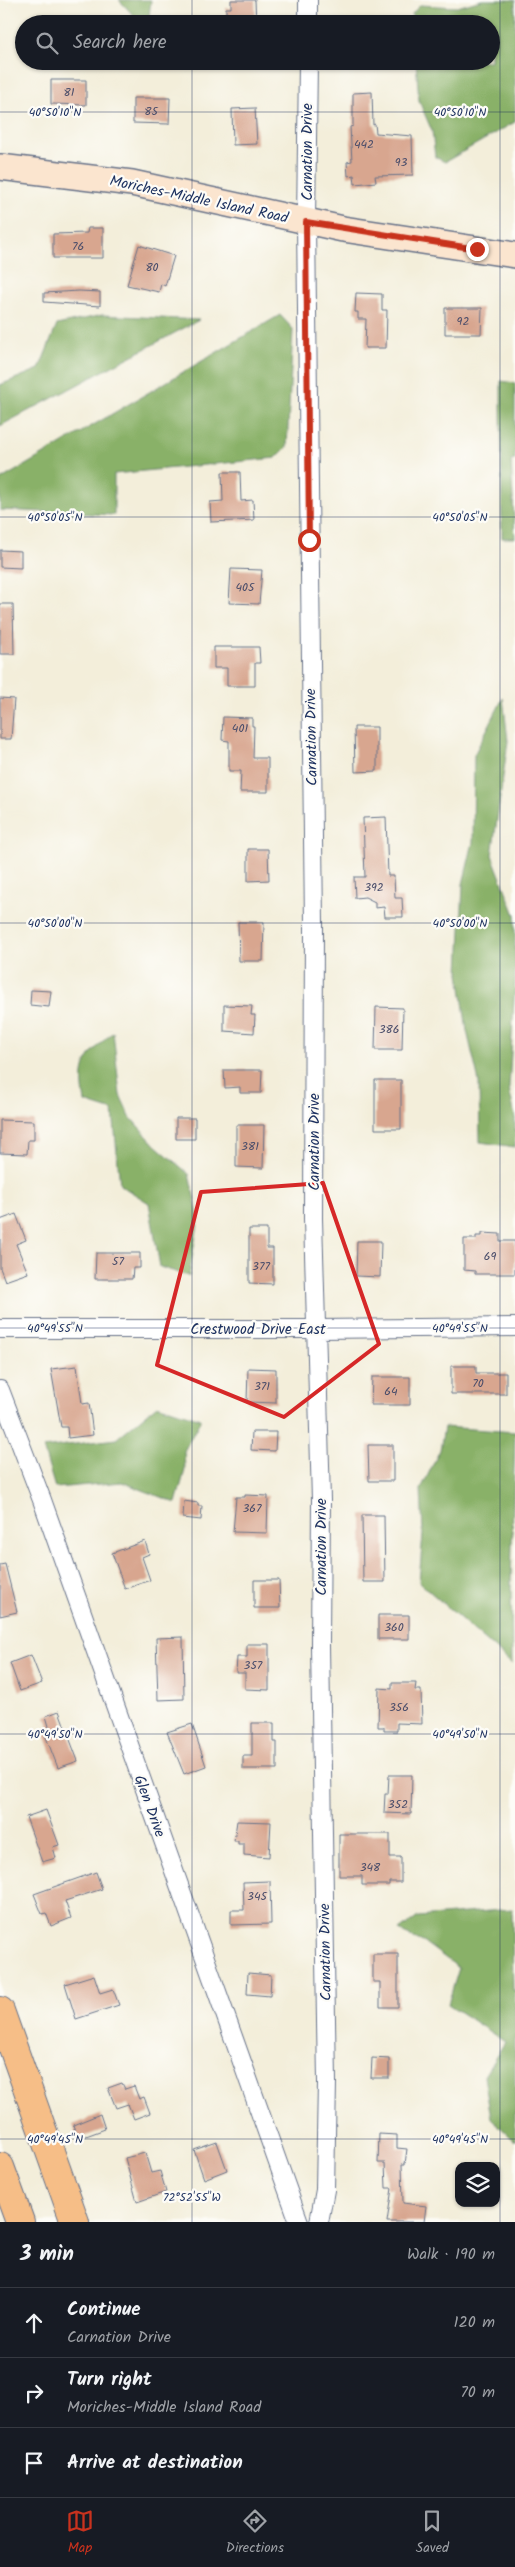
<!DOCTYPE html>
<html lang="en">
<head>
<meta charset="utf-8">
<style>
	:root { --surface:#171b24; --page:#242831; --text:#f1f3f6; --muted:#9ea1a6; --line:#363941; --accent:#c8321e }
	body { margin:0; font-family:Kalam,sans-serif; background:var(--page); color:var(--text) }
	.controls { position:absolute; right:15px; bottom:15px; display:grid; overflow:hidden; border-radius:10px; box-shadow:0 1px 4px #0004 }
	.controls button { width:45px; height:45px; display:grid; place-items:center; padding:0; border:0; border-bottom:1px solid var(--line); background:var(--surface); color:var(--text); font:25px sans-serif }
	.stop { position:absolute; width:15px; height:15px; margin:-11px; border:4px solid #c8321e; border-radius:50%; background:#fff }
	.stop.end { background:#c8321e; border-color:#fff; box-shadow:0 1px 5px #0008 }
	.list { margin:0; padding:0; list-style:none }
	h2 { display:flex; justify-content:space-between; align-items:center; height:65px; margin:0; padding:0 20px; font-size:21px }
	h2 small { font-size:16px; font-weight:400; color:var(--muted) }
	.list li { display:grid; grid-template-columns:32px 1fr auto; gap:15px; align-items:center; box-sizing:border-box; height:70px; padding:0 20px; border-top:1px solid var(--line) }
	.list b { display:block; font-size:19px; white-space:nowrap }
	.list p { margin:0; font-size:16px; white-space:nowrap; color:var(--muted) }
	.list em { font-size:16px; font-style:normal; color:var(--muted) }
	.icon { flex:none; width:28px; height:28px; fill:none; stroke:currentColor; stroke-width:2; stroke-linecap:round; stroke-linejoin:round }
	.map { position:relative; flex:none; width:515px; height:2222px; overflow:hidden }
	.search { position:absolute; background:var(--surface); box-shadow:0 1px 4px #0004; left:15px; right:15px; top:15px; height:55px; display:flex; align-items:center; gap:12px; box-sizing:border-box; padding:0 18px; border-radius:28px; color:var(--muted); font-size:19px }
	.sheet { height:275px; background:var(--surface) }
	nav { display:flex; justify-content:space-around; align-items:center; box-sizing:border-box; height:70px; border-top:1px solid var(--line); background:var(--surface); font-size:14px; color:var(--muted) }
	nav a { display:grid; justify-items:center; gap:2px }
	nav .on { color:var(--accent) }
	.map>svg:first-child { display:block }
	.forest { fill:#89b167; stroke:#527062 }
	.building { fill:#d8a68f }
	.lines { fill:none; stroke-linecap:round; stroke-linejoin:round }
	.street-casing { stroke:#677289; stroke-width:20 }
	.secondary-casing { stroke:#677289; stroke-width:28 }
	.highway-casing { stroke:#677289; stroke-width:30 }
	.street { stroke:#fff; stroke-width:18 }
	.secondary { stroke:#fbe5cf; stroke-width:25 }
	.highway { stroke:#f6be87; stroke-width:28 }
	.route { stroke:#c8321e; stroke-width:6 }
	.marked { fill:none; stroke:#d62828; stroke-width:4; stroke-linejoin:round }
	.ticks { fill:none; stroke:#1b2f5e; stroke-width:1; stroke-opacity:0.45 }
	.labels { text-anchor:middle; stroke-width:4.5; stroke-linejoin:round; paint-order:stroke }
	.number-label { font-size:12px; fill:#4a4d6a }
	.street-label { font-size:15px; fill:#1b2f5e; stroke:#fdfcf7 }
	.ticks-label { font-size:12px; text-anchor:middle; fill:#1b2f5e; stroke:#fdfcf7; stroke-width:4.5; stroke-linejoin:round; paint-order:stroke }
</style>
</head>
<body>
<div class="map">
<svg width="515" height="2222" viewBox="0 0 515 2222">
	<rect width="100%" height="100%" fill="#fdfcf7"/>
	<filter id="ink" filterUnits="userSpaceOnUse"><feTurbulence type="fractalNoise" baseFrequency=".02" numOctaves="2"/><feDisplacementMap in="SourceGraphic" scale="10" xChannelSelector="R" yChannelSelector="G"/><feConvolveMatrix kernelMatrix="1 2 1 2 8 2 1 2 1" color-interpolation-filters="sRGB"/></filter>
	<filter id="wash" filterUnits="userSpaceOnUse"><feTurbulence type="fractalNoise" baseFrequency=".0096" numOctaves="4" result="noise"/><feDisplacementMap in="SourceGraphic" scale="20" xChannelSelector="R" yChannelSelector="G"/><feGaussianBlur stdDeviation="1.12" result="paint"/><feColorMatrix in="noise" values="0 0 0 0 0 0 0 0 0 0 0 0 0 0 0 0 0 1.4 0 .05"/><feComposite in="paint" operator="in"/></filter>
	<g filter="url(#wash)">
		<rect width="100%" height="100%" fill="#f3eeda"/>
		<path class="forest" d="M119,0H151L148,24H142Z
			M482,0H515V122L445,162L435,157L432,131L419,101L416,61H491V24H413L412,14L420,5L457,7Z
			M102,315L199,320L0,426V385L39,369L57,325Z
			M280,315L293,329L287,447L276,458L114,474V515L0,510V480Z
			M501,381L515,383V459L511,460L515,538H502Z
			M503,698L508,741L492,855L515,915V982L509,1088L515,1117V1147L480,1142L479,1082L467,1031L459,973L463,884L473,842L474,755Z
			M113,1032L120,1095L130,1117L155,1145L189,1174L199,1218L189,1276L160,1267L149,1203L120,1185L113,1111L85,1102C78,1063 86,1057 113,1032Z
			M157,1405L201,1419L184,1451L185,1470L176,1503L122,1482L55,1488L43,1448L116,1439Z
			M444,1427L515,1432L511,1584L512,1664L419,1582L423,1533L421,1489L440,1450Z
			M512,1909L513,1990H515V2141L491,2118L484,2076L505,2042L448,2004L459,1968L425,1943L399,1931L418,1917Z"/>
		<g id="blocks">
			<path class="building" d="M231,0H255L256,24L226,22V8H231Z
				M51,80H86V105L51,104Z
				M372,92L373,125L375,124L376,133L412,136L413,175L375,176L376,182L355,184L354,175L348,176L347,162L352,161L350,127L353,126V93Z
				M133,98H170L169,124L133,123Z
				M255,108L257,144L233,145L232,109Z
				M88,228H103V258H53V234L87,233Z
				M139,245L174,256L165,286L161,284L159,292L127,285Z
				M79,291L100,292V306L44,302V293Z
				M356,293L382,294V310H387L386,348H365L366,319H358V312H355Z
				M445,308H482L481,334H445Z
				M222,472H240L241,501L253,500L254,520L211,522L210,502L223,501Z
				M0,550L21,551V568L0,567Z
				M231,569L262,570L259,604L229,603Z
				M0,604H13L14,654H0Z
				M214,647H259L260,663H255V686H227V668H214Z
				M0,698L14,699L11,739H0Z
				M223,717L252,718V726H254L253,758H268V792H240L241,771H229V741L222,740Z
				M354,727H377V771L355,772Z
				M386,817L388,876H394L395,898H402L403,917H385L384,907L375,908V902L365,897L355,898L354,877H365L363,818Z
				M248,849H268L269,880L248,881Z
				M238,922H264L263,961H239Z
				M31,990L51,991L49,1007L30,1005Z
				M224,1005L252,1006L251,1015H255L254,1033L224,1031Z
				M376,1007L403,1008L402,1050H375Z
				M224,1070H262L261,1093H240V1087L225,1088Z
				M375,1080H401V1129H375Z
				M176,1118H195V1139H176Z
				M0,1120L34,1121V1140H28L27,1154L0,1153Z
				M236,1125H264L263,1168L236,1167Z
				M16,1214L26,1240L16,1244L28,1273L5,1281L0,1268V1220Z
				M249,1229H267V1248H273V1284L249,1283Z
				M482,1233L500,1234V1241H515V1274H475V1271L464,1270V1239H476V1236H482Z
				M357,1241H381L380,1277L356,1276Z
				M96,1253H140V1268H133L132,1279H95Z
				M77,1366L82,1404L89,1403L93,1435L68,1438L67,1427H61L51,1369Z
				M451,1366H476V1373H506V1394H451Z
				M248,1368L276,1369V1403L247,1402Z
				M372,1377H410V1405H371Z
				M252,1432H276L275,1451L251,1450Z
				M368,1445H393V1481H369Z
				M245,1495L268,1496L267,1533L233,1532L236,1497H245Z
				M184,1501L198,1503V1506H202L201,1520L183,1518Z
				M362,1515H384L385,1582H363Z
				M145,1541L149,1554L142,1557L150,1580L125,1589L112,1553Z
				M5,1564L17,1612L0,1616V1565Z
				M254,1580H279L280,1608H254Z
				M378,1615H409V1639H378Z
				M183,1637L184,1699L158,1700L156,1638Z
				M247,1644H269V1690L245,1689V1673H236L237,1657H247Z
				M31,1655L42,1683L20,1691L10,1663Z
				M392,1683H416L415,1690H421L422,1724L397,1723V1731H384V1727H378L379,1688L392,1689Z
				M59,1711L78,1761L58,1768L44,1732L50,1730L46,1716Z
				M252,1723H274V1742H277V1769H243V1756H252Z
				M192,1724L206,1766L184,1774L167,1732Z
				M389,1775H412L411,1814L384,1813L385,1794H388Z
				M46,1810L59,1845L53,1847L56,1858L42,1862L26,1817Z
				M237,1821L271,1822L269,1857L244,1855V1844H238V1841H234Z
				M339,1834H390V1857H401V1882H389V1885H362V1876H339Z
				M96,1872L102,1889L65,1901L71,1918L51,1926L46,1913L42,1914L34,1894Z
				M270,1881L271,1924L231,1925V1910H244L243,1882Z
				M373,1954H398V2007H380V1982H373Z
				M248,1973L271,1975L270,1996L247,1994Z
				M94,1975L100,1993L113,1989L119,2005L76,2019L65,1984Z
				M372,2058L389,2059V2078H371Z
				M122,2083L125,2089L134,2086L139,2099L144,2097L150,2113L134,2119L128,2104L116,2108L108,2088Z
				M100,2114L105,2129L78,2139L73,2125Z
				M379,2134L397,2135V2148L407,2149L405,2164H402L403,2203L426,2206L424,2222H387L392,2188H386L385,2163H378Z
				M217,2142L227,2170L204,2179L194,2150Z
				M145,2153L151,2173L160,2171L166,2192L137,2202L125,2158Z"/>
		</g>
	</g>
	<g filter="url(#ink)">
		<use href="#blocks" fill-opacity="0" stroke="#677289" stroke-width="1"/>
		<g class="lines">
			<defs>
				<path id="street" d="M308,24V0
					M308,61L306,222L314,925L313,1219L321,1500L320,1646L327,2082L325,2190L319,2222
					M0,1329H317L515,1327
					M0,1390L42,1500L299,2222"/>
				<path id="secondary" d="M0,167L132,183L343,229L515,255"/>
				<path id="highway" d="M0,2011L75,2222
					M0,2167L20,2222"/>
			</defs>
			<use href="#street" class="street-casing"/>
			<use href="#secondary" class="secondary-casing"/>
			<use href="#highway" class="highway-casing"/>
			<use href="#street" class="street"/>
			<use href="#secondary" class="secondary"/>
			<use href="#highway" class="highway"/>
		</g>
	</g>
	<g class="lines" filter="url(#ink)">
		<path class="route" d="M309,540L306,222L477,249"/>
	</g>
	<path class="marked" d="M323,1183L379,1344L284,1417L157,1365L201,1192Z"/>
	<path class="ticks" d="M192,0V24M500,0V2222M192,61V2222M0,112H515M0,517H515M0,923H515M0,1328H515M0,1734H515M0,2139H515"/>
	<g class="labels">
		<g class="number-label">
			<text x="69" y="96">81</text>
			<text x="151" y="115">85</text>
			<text x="364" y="148">442</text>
			<text x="401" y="166">93</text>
			<text x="78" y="250">76</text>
			<text x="152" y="271">80</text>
			<text x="463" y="325">92</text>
			<text x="245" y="591">405</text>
			<text x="240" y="732">401</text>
			<text x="374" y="891">392</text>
			<text x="389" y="1033">386</text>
			<text x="250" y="1150">381</text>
			<text x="490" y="1260">69</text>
			<text x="118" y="1265">57</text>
			<text x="261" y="1270">377</text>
			<text x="478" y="1387">70</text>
			<text x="262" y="1390">371</text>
			<text x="391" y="1395">64</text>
			<text x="252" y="1512">367</text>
			<text x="394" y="1631">360</text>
			<text x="253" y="1669">357</text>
			<text x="399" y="1711">356</text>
			<text x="398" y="1808">352</text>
			<text x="370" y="1871">348</text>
			<text x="257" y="1900">345</text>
		</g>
		<g class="street-label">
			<text transform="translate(307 152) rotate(-90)" y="5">Carnation Drive</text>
			<text transform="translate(199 199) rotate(12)" y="5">Moriches-Middle Island Road</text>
			<text transform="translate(311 737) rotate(-91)" y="5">Carnation Drive</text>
			<text transform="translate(314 1142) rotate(-90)" y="5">Carnation Drive</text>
			<text x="258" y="1334">Crestwood Drive East</text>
			<text transform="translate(321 1547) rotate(-90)" y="5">Carnation Drive</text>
			<text transform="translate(150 1806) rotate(70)" y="5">Glen Drive</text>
			<text transform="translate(325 1952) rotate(-91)" y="5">Carnation Drive</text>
		</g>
	</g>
	<g class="ticks-label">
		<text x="55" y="116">40°50'10"N</text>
		<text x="460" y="116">40°50'10"N</text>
		<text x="55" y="521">40°50'05"N</text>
		<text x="460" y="521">40°50'05"N</text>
		<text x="55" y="927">40°50'00"N</text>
		<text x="460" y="927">40°50'00"N</text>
		<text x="55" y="1332">40°49'55"N</text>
		<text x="460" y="1332">40°49'55"N</text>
		<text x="55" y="1738">40°49'50"N</text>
		<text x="460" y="1738">40°49'50"N</text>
		<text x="55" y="2143">40°49'45"N</text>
		<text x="460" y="2143">40°49'45"N</text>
		<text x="192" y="2201">72°52'55"W</text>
	</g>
</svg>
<div class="controls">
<button><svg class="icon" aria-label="layers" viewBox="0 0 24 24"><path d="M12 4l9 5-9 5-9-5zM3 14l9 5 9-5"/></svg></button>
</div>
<div class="stop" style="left:309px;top:540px"></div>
<div class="stop end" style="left:477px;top:249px"></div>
<div class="search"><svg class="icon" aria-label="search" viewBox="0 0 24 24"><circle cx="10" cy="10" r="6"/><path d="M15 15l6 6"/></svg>Search here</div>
</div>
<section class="sheet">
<h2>3 min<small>Walk · 190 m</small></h2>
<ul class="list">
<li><svg class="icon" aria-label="ahead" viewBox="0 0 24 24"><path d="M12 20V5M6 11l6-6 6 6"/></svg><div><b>Continue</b><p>Carnation Drive</p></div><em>120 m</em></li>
<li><svg class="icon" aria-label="right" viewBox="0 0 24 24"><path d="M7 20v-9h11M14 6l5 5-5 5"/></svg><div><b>Turn right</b><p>Moriches-Middle Island Road</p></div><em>70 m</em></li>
<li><svg class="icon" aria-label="arrive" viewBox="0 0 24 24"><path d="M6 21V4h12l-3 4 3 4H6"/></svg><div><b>Arrive at destination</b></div></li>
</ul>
</section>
<nav>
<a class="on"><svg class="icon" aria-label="map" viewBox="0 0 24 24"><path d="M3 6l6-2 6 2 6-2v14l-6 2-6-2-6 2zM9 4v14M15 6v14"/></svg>Map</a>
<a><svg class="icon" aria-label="directions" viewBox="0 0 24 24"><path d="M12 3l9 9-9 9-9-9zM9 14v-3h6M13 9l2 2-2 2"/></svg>Directions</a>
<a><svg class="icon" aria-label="saved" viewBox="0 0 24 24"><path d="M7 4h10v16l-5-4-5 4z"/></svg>Saved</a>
</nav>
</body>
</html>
